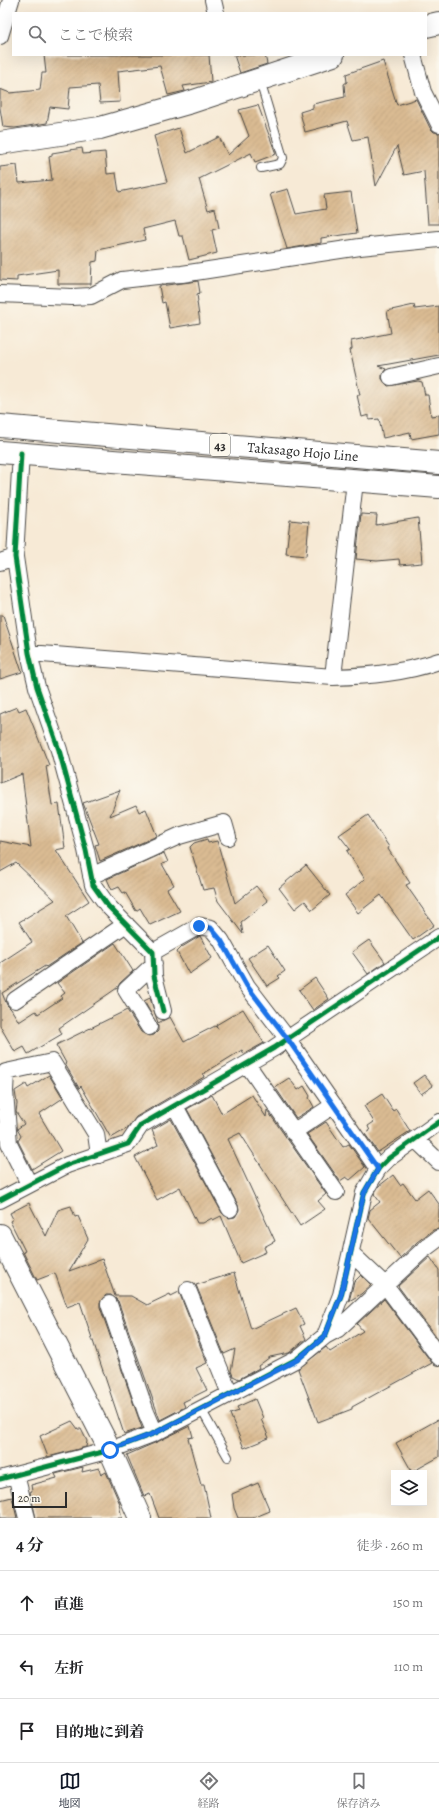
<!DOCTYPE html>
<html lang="ja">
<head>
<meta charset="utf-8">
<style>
	:root { --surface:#fff; --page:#f6f6f6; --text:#202124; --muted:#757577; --line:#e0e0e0; --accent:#111827 }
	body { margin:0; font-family:Alegreya,"Noto Serif JP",serif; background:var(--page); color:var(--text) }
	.controls { position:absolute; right:12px; bottom:12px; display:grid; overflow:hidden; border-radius:0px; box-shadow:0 4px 16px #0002 }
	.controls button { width:36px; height:36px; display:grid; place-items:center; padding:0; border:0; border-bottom:1px solid var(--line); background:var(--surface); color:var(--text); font:20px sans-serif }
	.scale { position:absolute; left:12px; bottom:10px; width:55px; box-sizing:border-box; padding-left:4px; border:2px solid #2b2b2b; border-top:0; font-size:11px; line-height:14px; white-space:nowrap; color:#2b2b2b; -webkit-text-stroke:3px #fbf7ec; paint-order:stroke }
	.stop { position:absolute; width:12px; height:12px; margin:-9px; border:3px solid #1a73e8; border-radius:50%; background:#fff }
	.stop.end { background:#1a73e8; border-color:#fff; box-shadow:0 1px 4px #0008 }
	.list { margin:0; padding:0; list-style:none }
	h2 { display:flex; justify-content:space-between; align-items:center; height:52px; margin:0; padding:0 16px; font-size:17px }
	h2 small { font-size:13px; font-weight:400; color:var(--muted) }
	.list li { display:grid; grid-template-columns:26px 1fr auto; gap:12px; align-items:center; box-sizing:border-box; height:64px; padding:0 16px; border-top:1px solid var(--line) }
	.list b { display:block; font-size:15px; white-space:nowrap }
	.list em { font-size:13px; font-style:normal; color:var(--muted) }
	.icon { flex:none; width:22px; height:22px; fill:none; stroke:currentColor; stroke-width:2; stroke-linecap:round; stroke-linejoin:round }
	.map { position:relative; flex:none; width:439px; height:1518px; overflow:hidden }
	.search { position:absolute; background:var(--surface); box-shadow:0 4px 16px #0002; left:12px; right:12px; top:12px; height:44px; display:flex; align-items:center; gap:10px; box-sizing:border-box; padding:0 14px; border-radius:0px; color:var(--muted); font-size:15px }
	.sheet { height:244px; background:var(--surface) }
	nav { display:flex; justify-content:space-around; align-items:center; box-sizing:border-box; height:56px; border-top:1px solid var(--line); background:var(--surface); font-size:11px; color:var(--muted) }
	nav a { display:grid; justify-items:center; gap:2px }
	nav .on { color:var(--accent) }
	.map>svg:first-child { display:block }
	.building { fill:url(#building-hatch) }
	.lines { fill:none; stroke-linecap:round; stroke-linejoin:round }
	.lane-casing { stroke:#4a4845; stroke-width:10 }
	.street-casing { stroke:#4a4845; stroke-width:18 }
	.secondary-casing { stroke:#4a4845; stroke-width:24 }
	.primary-casing { stroke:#4a4845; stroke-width:24 }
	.lane { stroke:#fff; stroke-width:8 }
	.street { stroke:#fff; stroke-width:16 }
	.secondary { stroke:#fff; stroke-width:22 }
	.primary { stroke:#fff; stroke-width:22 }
	.cycleway-casing { stroke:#fbf7ec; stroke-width:8 }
	.cycleway { stroke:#00873e; stroke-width:5 }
	.route { stroke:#1a73e8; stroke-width:5 }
	.labels { text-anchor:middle; stroke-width:3.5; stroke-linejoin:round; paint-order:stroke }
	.shield { fill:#fbf7ec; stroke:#696865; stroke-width:1 }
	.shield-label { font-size:13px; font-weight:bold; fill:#2b2b2b }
	.street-label { font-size:14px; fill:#2b2b2b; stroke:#fbf7ec }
</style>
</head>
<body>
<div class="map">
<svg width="439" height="1518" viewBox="0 0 439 1518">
	<defs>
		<pattern id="building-hatch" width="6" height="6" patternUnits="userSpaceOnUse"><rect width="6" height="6" fill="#dabb93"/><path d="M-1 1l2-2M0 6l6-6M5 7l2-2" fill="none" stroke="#bba17f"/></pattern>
	</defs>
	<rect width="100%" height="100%" fill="#fbf7ec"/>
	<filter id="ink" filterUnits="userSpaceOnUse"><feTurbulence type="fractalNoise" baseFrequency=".025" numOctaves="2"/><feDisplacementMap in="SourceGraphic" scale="8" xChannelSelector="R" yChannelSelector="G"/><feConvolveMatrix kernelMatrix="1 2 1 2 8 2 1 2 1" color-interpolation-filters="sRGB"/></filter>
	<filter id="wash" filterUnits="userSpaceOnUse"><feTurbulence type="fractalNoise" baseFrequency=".012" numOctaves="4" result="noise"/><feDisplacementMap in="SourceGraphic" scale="16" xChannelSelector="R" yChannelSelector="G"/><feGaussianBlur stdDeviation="0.9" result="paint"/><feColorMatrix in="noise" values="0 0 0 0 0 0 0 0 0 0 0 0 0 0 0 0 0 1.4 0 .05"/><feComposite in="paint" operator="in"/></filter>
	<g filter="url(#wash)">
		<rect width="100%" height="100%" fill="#f7ead6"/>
		<g id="blocks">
			<path class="building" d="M44,55H209L211,82L183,86L185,91L168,95L160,66L118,71L120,102L100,103L98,85L70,87L68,109L50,107L47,123L15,128L3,127L0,108V89L10,93L40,90L42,73H46Z
				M234,55H265L267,64L240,73Z
				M383,61L397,105L416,99L430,128L434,132L439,133V224H428L424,171L404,175L397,146L376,186L368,137L353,140L347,121L305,132L300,112L313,108V104L345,97L344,84L347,82L346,74Z
				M258,105L276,154L255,162L251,153L199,179L208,210L215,208L219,228L212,230L217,253L189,260L183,236H179L175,221L143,229L145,240L98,250L97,261L92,262L91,284H58V270L17,276V281L0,280V167L17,165L19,183L52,180L49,157L52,156V153L82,148L83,154L105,152L107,174L116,173L119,192L167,182L154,136L179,128L187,153L219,137L228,155L249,136L239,110Z
				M288,189L296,214L326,209L324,195L351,192L357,233L321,238V243L287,249L270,194Z
				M198,281L200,293L197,294L198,302H197L200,323L170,328L165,302L162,303L159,286Z
				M414,305L415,309L439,306V355L378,366L386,369L382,374V379L388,386L418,381L422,382L425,395H428L431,416L439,415V434L411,439L410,432L383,438L379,419L369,420V415L362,417L357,395H360L350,350L352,349L351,341L391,333L387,311Z
				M361,514L377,515L376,525L418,518L422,563L400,565L399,559L377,561L356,559Z
				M290,520L309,522L306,556L286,554Z
				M0,615H3L22,672L0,679Z
				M17,707L19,711L26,708L49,765L46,766L52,805L59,804L65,848L56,850L89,901L66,916L82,943L46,967L45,966L2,993L7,1005L11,1009L19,1022L36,1011L38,1014L62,998L61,996L65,993L57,983L115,943L133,971L120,983L117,988L59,1028L62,1034L28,1054L24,1047L15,1052L0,1026V963L32,942L19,922L55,900L16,863L0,872V841L31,847L22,774L0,783V714Z
				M120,790L110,816L136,805L139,812L146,809L157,836L100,861L95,845L99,844L83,803Z
				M368,815L389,847L388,849L410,883L406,885L434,925L413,940L381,895L358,913L345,895L365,879L347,851L350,849L339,835Z
				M207,839L208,843L217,841L235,903L256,886L268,901L241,922L243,934L218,901L214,888L203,890L190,847L194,843Z
				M164,853L168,862L162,864L174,885L167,889L180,911L150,925L140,908L136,911L125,892L123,893L119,887L112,890L107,879Z
				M306,865L330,895L312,910L305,901L295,909L279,888Z
				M200,936L212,958L189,974L177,952L182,947Z
				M369,940L385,962L368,974L352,952Z
				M268,945L285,971L278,976L280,978L267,986L248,958Z
				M315,978L329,999L313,1010L299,990Z
				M150,998L158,1023L170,1017L184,1042L215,1026L218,1029L216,1025L243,1009L264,1043L244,1054L242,1050L203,1074L204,1077L136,1117L128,1128L111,1138L81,1086L79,1088L65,1064L66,1063L56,1045L127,1010L141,1032L149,1036L154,1035L158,1031V1026L144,1001Z
				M49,1075L63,1098L39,1114L61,1151L32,1169L18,1141L21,1136L17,1129L24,1124L16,1112L17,1104L15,1091L26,1084L28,1088Z
				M424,1075L433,1086L421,1094L413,1083Z
				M289,1078L298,1090L304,1086L310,1096L309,1098L314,1107L296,1118L275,1087Z
				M382,1094L393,1111L396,1109L410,1131L378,1152L365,1134L370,1131L368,1126L374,1122L364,1106Z
				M212,1095L222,1114L252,1095L266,1117L267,1110L326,1194L318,1201L325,1209L300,1226L240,1133L228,1139L275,1241L264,1247L266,1252L241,1263L221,1216L213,1220L212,1218L203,1223H197L180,1187L157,1200L135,1157L158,1145L152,1130L171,1119L222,1213L229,1218L235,1217L239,1210L238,1205L187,1109Z
				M326,1122L343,1147L349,1144L365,1167L350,1180L346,1177L340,1181L307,1134Z
				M393,1175L400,1185L403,1183L415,1199L428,1189L439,1204V1229L433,1230L417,1242L400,1258L368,1218L370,1210L380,1202L374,1194L379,1186Z
				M29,1203L46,1236L58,1210L71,1206L75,1217L78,1216L88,1239L69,1271L102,1259L115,1296H131L147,1305L170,1294L171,1296L179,1292L207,1363L196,1368L207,1390L183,1402L185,1407L160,1420L118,1301L111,1295H106L100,1302V1307L142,1428L124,1434L80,1302L67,1307L55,1273L37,1280L23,1252L25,1251L10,1221L13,1219L10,1213Z
				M430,1257L439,1270V1341L398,1286Z
				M234,1273L251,1329L296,1308L304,1324L300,1326L306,1339L289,1353L270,1357L258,1366L259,1368L239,1379L233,1376L231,1371L235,1349L224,1354L196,1285Z
				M361,1275L371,1285L361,1294L349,1301L354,1282Z
				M384,1299L432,1363L352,1407V1409L318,1422L298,1369L326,1347L330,1352L363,1331L357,1324Z
				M255,1399L263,1418L261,1419L269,1438L244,1448L230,1414L239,1411L237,1407Z
				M439,1419V1457L412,1472L396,1443Z
				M72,1421L78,1429H81L87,1441L86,1447L48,1457L40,1436Z
				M190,1426L193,1437L188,1438L201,1485H204L211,1518H159L150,1494L144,1496L127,1455L159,1441Z
				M83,1467L82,1472L99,1468L101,1475L106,1472L120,1504H119L122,1518H36L30,1492L32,1491L31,1485L57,1478L55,1474Z
				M258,1483L270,1511L253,1518H238L234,1508L232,1494Z
				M12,1497L17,1518H0V1500Z"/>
		</g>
	</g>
	<g filter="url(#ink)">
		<use href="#blocks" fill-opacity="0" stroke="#4a4845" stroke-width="1"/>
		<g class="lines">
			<defs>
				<path id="lane" d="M260,81L283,158L280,164L261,168
					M201,1409L228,1457"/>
				<path id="street" d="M213,0L216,13
					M0,36L11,0
					M413,55L423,92L439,124
					M0,294L72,297L91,296L122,280L166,275L182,274L360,247L439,239
					M391,377L439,366
					M21,453L15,557L29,653L37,687L59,750L86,850L93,885L108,906L153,952L154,976L163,1011
					M355,481L333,677C369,676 405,673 439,661
					M0,562L15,557
					M29,653L333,677
					M91,876L179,836L224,823L228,837
					M153,952L199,926L211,928L221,940L247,986L287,1038L378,1169
					M15,1000L126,924
					M149,1027L126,990L154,964
					M247,1064L336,1192
					M175,1106L230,1209
					M293,1132L334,1105
					M415,1139L439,1162
					M29,1184L9,1144L5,1091L6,1072L52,1062L96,1134L99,1155
					M0,1200L67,1165L128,1144L141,1125L274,1048L439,937
					M351,1253L386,1286L439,1357
					M188,1290L230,1394
					M109,1304L146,1412L155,1433
					M325,1336L338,1329L423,1250L439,1238
					M16,1475L27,1518
					M0,1479L110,1450L155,1433L297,1359L325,1336L341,1295L364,1193L378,1169L389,1158L439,1122"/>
				<path id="secondary" d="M426,26L439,23
					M0,143L100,128L188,103L333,55
					M0,1235L110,1450L140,1518"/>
				<g id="primary">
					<path id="s1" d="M0,426L439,463"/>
					<path d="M0,452L439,487"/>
				</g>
			</defs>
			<use href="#lane" class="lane-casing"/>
			<use href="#street" class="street-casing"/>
			<use href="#secondary" class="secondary-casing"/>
			<use href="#primary" class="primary-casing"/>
			<use href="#lane" class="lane"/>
			<use href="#street" class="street"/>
			<use href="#secondary" class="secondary"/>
			<use href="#primary" class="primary"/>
			<defs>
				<path id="cycleway" d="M21,453L15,557L29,653L37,687L59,750L86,850L93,885L108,906L153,952L154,976L163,1011
					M0,1200L67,1165L128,1144L141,1125L274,1048L439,937
					M0,1479L110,1450L155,1433L297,1359L325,1336L341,1295L364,1193L378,1169L389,1158L439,1122"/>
			</defs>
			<use href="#cycleway" class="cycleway-casing"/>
			<use href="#cycleway" class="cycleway"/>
		</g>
	</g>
	<g class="lines" filter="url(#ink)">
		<path class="route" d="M110,1450L155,1433L297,1360L325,1336L341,1295L364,1193L378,1169L287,1038L247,986L221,940L211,928L199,926"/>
	</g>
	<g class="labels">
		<rect class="shield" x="210" y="434" width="20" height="22" rx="3"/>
		<g class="shield-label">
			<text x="220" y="450">43</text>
		</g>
		<g class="street-label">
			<text dy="5" stroke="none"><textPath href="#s1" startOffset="304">Takasago Hojo Line</textPath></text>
		</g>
	</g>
</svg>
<div class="controls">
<button><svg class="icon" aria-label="layers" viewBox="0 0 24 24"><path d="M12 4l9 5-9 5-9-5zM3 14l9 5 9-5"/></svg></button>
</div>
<div class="scale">20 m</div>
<div class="stop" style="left:110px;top:1450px"></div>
<div class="stop end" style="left:199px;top:926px"></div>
<div class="search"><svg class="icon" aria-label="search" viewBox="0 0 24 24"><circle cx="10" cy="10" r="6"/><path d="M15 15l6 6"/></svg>ここで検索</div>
</div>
<section class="sheet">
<h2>4 分<small>徒歩 · 260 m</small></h2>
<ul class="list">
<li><svg class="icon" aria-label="ahead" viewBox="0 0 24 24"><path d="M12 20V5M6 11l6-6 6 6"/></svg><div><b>直進</b></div><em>150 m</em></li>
<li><svg class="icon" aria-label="left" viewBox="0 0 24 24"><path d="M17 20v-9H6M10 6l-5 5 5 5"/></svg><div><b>左折</b></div><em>110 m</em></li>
<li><svg class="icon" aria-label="arrive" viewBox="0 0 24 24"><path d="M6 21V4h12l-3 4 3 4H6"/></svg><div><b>目的地に到着</b></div></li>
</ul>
</section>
<nav>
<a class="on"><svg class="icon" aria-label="map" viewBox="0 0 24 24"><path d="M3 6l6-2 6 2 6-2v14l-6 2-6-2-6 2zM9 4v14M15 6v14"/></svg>地図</a>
<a><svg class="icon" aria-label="directions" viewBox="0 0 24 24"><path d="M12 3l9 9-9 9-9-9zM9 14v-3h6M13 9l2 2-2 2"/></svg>経路</a>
<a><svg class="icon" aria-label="saved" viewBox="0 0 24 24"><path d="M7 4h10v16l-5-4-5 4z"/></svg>保存済み</a>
</nav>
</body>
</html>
